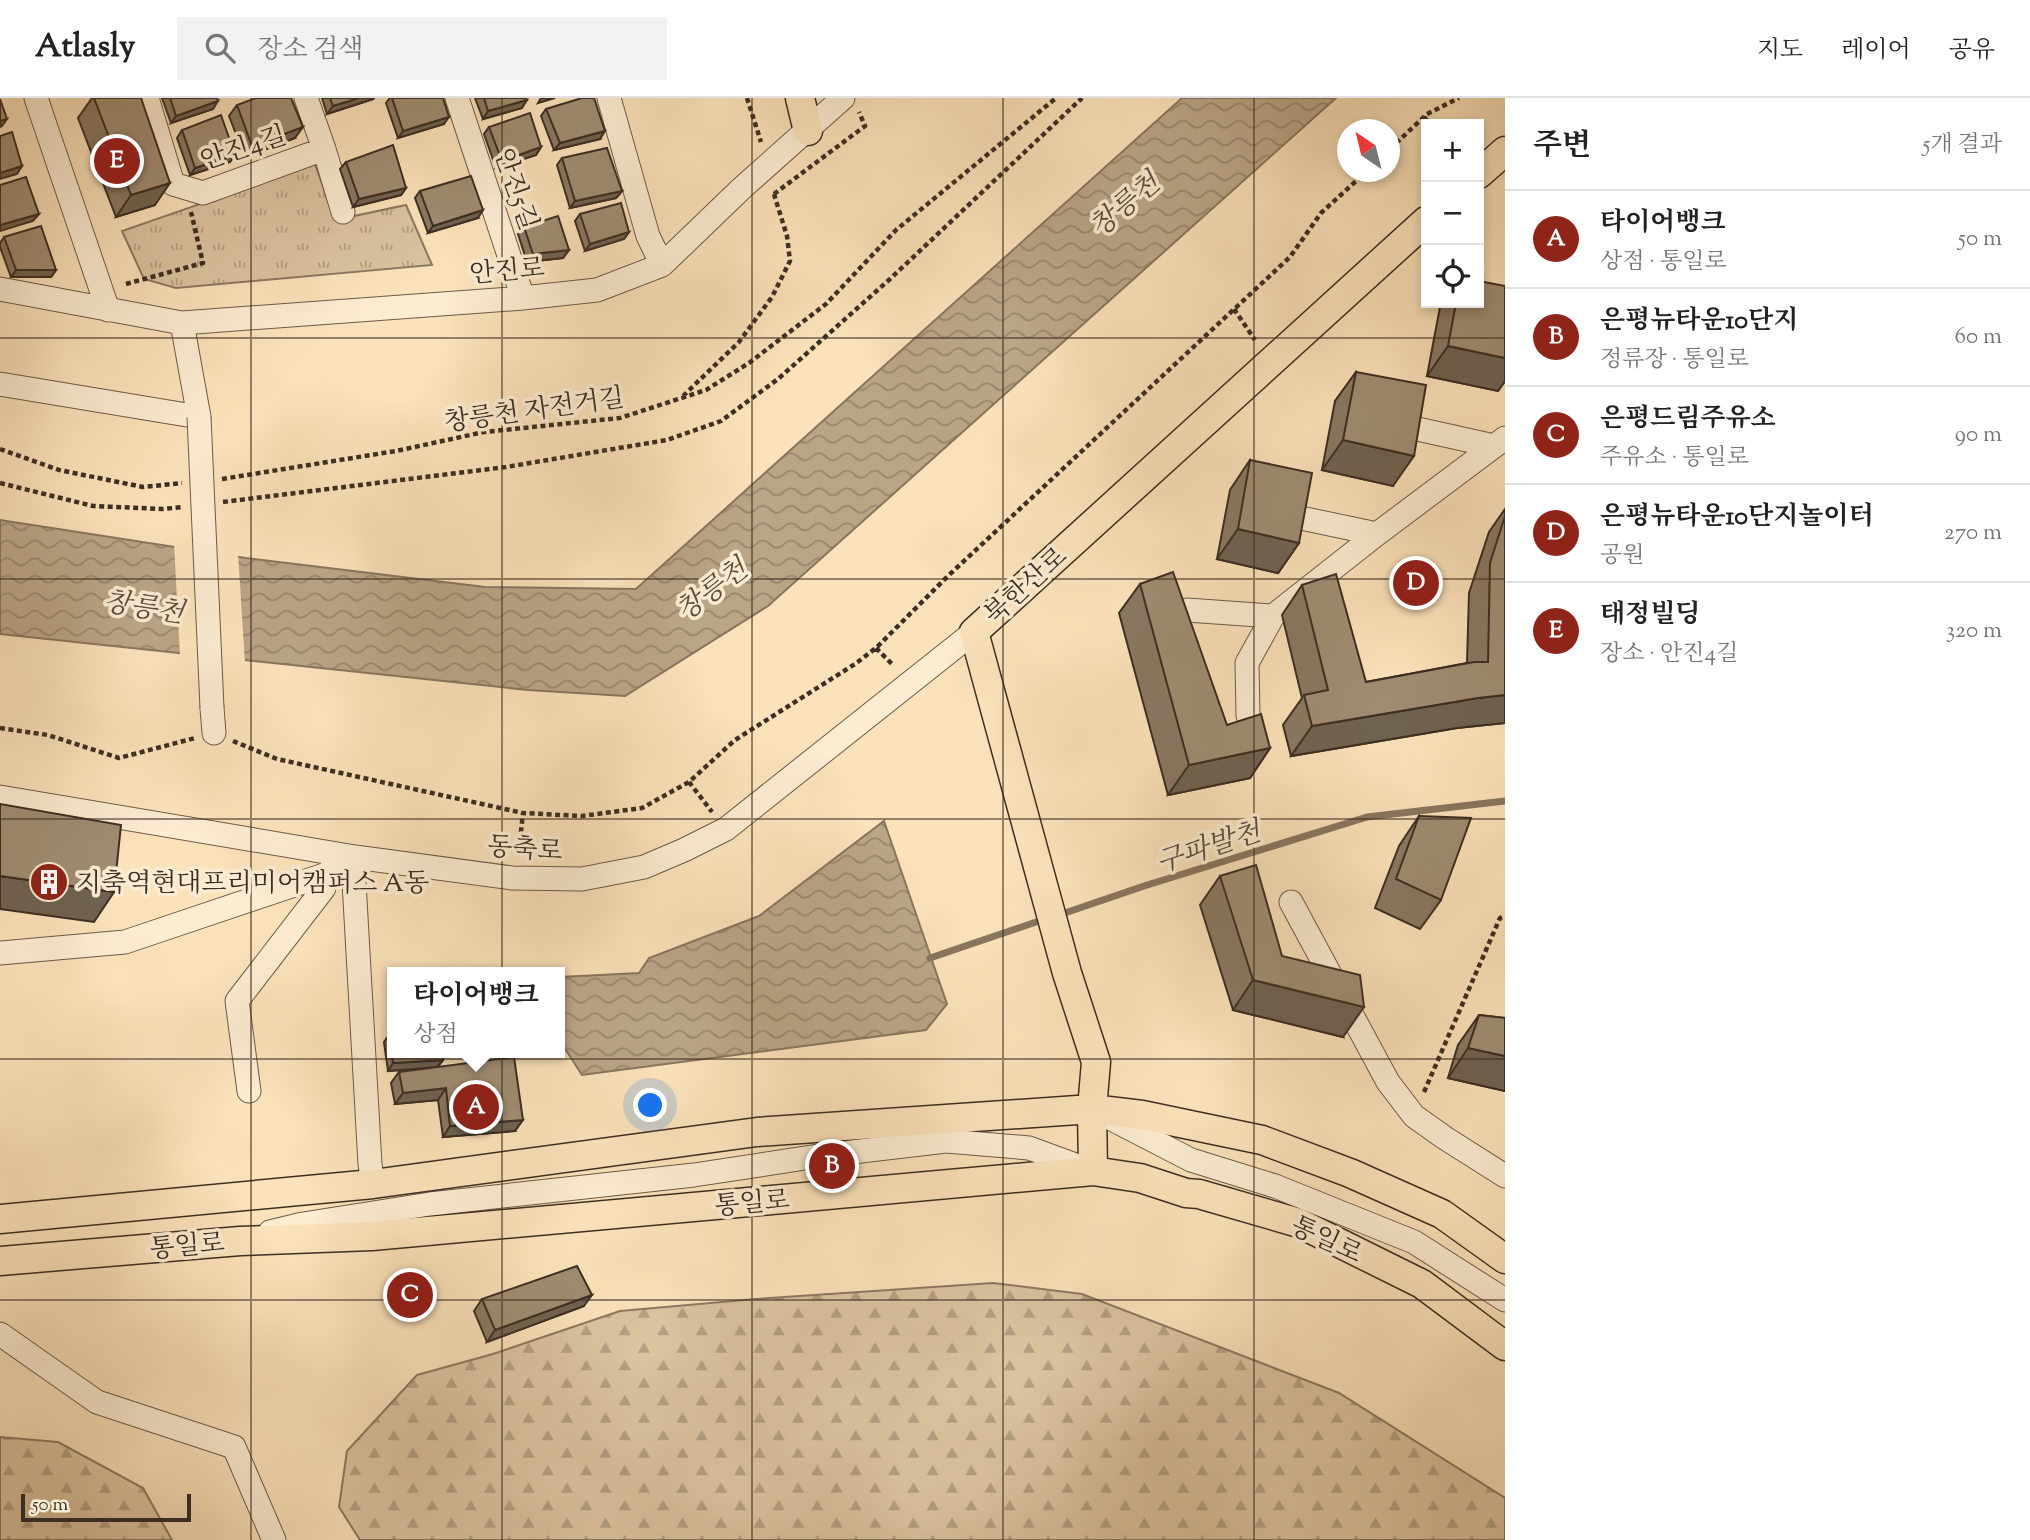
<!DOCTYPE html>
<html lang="ko">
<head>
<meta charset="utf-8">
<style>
	:root { --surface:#fff; --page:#f2f2f2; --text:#222; --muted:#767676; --line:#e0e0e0; --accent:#8f2418 }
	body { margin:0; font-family:"Sorts Mill Goudy","Noto Serif KR",serif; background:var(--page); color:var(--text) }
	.controls { position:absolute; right:21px; top:21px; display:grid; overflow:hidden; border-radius:0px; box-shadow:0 4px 10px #0003 }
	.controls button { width:63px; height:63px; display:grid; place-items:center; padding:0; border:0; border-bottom:2px solid var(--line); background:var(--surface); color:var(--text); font:35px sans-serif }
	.compass { position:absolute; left:1337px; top:21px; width:63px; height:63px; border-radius:50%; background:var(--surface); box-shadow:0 4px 10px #0003; rotate:325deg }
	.scale { position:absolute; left:21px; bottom:18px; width:170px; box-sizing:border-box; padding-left:7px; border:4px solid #3c2e23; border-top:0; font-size:19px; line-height:24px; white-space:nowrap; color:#3c2e23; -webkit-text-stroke:5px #fcecd2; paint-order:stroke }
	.you { position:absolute; left:651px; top:1008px; width:24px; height:24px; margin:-18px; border:5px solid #fff; border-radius:50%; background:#1a73e8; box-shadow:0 0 0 10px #1a73e833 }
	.badge { display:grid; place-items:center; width:46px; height:46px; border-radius:50%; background:var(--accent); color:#fff; font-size:23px; font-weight:700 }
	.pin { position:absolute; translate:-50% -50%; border:4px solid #fff; box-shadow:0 2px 7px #0006 }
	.popup { position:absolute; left:387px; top:869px; width:178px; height:91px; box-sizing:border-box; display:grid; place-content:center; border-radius:0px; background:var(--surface); filter:drop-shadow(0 2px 5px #0005); font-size:23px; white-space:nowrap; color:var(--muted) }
	.popup b { font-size:26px; color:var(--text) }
	.popup::after { content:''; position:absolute; left:50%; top:100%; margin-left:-14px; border:14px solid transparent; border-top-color:var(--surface) }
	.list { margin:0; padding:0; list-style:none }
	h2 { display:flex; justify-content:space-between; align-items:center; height:91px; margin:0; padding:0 28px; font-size:30px }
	h2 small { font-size:23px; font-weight:400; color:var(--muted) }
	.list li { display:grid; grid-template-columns:46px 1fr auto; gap:21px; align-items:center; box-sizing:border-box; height:98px; padding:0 28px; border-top:2px solid var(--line) }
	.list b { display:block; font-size:26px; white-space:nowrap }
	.list p { margin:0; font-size:23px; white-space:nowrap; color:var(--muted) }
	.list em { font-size:23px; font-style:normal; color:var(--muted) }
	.icon { flex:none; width:38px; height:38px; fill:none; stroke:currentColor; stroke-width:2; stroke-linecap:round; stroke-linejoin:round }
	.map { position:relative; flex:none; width:1505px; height:1442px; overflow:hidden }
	header { display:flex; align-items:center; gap:42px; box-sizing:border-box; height:98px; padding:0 35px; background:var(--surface); border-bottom:2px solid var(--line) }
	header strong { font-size:33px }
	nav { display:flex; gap:38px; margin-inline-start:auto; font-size:24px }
	.search { width:490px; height:63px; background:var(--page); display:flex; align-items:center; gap:18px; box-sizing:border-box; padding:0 24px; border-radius:0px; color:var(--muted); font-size:26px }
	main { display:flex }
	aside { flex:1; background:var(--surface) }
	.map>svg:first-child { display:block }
	.grass { fill:url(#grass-tufts); stroke:#8c7862; stroke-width:2 }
	.forest { fill:url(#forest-firs); stroke:#8c7862; stroke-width:2 }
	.water { fill:url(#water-waves); stroke:#88755f; stroke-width:2 }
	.pier { fill:#fbe2ba }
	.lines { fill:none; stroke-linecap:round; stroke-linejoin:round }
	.stream { stroke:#88755f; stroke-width:7 }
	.minor-casing { stroke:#6c5b49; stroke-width:25 }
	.major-casing { stroke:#3c2e23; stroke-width:31 }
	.path { stroke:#3c2e23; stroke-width:4.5; stroke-dasharray:5 3.5; stroke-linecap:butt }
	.minor { stroke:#fcecd2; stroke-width:23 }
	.major { stroke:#fbe2ba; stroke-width:28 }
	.minor-bridge-casing { stroke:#6c5b49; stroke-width:25; stroke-linecap:butt }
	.minor-bridge { stroke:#fcecd2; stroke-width:23 }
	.wall { fill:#897862; stroke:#3c2e23; stroke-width:2 }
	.shaded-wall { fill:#6f6250; stroke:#3c2e23; stroke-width:2 }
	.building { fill:#9f8c72; stroke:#3c2e23; stroke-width:2 }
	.grid { fill:none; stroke:#3c2e23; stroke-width:2; stroke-opacity:0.55 }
	.labels { text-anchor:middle; stroke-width:7; stroke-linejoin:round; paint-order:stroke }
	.street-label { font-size:26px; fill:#3c2e23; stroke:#fcecd2 }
	.poi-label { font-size:26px; fill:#3c2e23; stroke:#fcecd2; text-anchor:start }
	.water-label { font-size:28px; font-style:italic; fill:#5c4c3c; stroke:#fcecd2 }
</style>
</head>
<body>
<header>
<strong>Atlasly</strong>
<div class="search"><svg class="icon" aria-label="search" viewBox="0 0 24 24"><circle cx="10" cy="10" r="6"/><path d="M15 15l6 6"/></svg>장소 검색</div>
<nav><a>지도</a><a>레이어</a><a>공유</a></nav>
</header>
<main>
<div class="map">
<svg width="1505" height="1442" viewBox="0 0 1505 1442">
	<defs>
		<pattern id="grass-tufts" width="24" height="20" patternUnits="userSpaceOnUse" patternTransform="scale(1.75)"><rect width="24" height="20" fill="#dbc3a0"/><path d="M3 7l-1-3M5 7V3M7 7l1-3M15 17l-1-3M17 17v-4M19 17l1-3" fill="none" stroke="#b39f82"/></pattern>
		<pattern id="forest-firs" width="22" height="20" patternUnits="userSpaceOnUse" patternTransform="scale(1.75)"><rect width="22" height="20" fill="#dbc3a0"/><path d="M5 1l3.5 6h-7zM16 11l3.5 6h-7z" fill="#b39f82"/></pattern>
		<pattern id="water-waves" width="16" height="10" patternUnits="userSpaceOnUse" patternTransform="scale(1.75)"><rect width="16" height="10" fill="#baa587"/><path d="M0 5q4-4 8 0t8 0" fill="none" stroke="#98876e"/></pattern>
	</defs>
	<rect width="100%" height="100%" fill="#fbe2ba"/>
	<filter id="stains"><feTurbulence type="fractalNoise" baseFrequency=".00286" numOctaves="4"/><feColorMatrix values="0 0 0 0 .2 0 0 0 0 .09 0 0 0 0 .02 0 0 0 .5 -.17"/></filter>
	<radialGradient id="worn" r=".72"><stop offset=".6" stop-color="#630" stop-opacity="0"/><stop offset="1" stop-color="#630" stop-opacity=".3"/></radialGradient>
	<path class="grass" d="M315,66L335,122L406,107L432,167L176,190L144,181L122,133Z"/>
	<path class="forest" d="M993,1185L1082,1196L1339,1295L1505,1400V1442H360L339,1409L347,1353L417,1277L493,1256L620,1213L756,1201Z
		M0,1339L58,1344L143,1390L172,1442H0Z"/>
	<path class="water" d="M1182,0H1336L768,508L625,598L528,592L0,536V422L246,460L485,489L636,491Z
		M884,723L947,906L926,932L582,977L560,943V879L639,875L649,860L759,818Z"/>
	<path class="pier" d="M174,445L238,455L245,565L180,558Z"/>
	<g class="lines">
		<path class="stream" d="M1056,818L1144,788L1367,719L1505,703
			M930,860L1045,821"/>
		<defs>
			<path id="minor" d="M36,0L108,212
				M147,0L173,86L203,95L324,51L306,0
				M457,0L523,200
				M609,0L648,138L662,167
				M324,51L343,114
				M0,191L182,225L523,200L597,192L662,167L742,90L843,0
				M0,286L199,319L182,225
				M1413,330L1494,348
				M1301,420L1377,436
				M1187,512L1273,518
				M212,610L214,635
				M1248,617L1247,565L1273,518L1377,436L1505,340
				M0,699L355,759L512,780L582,781L644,769L684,752L726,731L974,534
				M355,759L354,784L370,1066L373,1086
				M1291,804L1388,984L1414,1018L1445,1040L1505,1078
				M0,855L125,844L324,777L355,759
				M249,993L237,903L324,790V777
				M1100,1015L1191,1062L1275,1088L1414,1144L1505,1202
				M270,1134L303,1126L430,1106L694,1077L818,1058L946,1043L1029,1050L1089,1072
				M0,1236L97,1304L234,1349L274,1442"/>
			<path id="major" d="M800,0L808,33
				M1479,76L1505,53
				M1093,1073L1092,1011L1096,964L1067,875L974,534L1426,123
				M0,1121L373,1086L757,1034L1092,1011L1142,1017L1262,1042L1350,1075L1442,1116L1505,1161
				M0,1163L240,1143L372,1138L1093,1073L1140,1080L1186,1095L1199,1096L1299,1125L1422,1186L1505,1248"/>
		</defs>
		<use href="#minor" class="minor-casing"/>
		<use href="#major" class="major-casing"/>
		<path class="path" d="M747,0L761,44
			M1424,19L1430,26
			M1390,51L1427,16L1459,0
			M774,96L865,28L859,14
			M126,186L203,165L191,114
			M1234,211L1255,242
			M683,298L739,244L772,199L790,163L787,138L773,93
			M0,351L59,372L143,389L182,385
			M222,381L396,353L484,334L620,320L706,292L749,265L826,206L896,132L1056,0
			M0,385L93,408L163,411L184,409
			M223,404L506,369L667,342L721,323L778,281L890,181L1082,0
			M876,550L892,566
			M0,630L48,637L119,660L195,640
			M233,643L277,661L523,715L582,718L642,710L689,684L735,642L855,566L876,550L949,477L1290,159L1321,115L1366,74
			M689,684L712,714
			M519,751L523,715
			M1424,994L1500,820L1505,818"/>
		<use href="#minor" class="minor"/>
		<use href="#major" class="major"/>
		<defs>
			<path id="minor-bridge" d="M199,319L212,610"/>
		</defs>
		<use href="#minor-bridge" class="minor-bridge-casing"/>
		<use href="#minor-bridge" class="minor-bridge"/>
	</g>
	<path class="wall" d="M92,0H141L155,107L116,119L78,20Z
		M162,0H217L213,11L171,25Z
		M322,0H374L373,1L327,16Z
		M390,0H443L444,26L398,40L386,5Z
		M475,0H526L522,10L483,21Z
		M237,7L295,40L245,59L229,18Z
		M546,11L600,41L554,52L541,18Z
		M489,29L541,49L536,57L496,70L484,36Z
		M182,32L235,57L230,64L190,77L177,40Z
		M562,60L622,93L616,100L570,110L557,67Z
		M346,64L406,90L401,97L353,109L340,71Z
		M420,93L478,120L428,135L415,100Z
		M580,116L629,134L624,141L585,153L575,123Z
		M524,129L569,152L563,160L527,164L518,136Z
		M4,139L56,172L51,179H11L0,149V145Z
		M1505,188V283L1498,293L1427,278L1440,209L1443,205H1479Z
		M1356,274L1393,388L1322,372L1335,303Z
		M1250,362L1299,445L1278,475L1217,461L1230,392Z
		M1505,411V625L1457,630L1291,658L1283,627L1302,600L1282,517L1302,487L1366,584L1467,565L1469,495L1489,434Z
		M1140,486L1227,627L1270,650L1250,680L1168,697L1119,515Z
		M1419,718L1441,802L1420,831L1375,810L1399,748Z
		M1220,778L1343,939L1233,912L1200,807Z
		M1479,917L1505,920V993L1448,980L1458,947Z
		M389,937L443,962L438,969L515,1033L443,1039L438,1002L395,1006L391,985L399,974L427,970L388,973L384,944Z
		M482,1201L584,1208L487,1244L474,1213Z"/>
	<path class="shaded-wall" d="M359,0H374L373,1L327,16L333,8Z
		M541,0H555L538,5Z
		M527,2L522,10L483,21L488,13Z
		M218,3L213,11L171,25L176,18Z
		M449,19L444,26L398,40L403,33Z
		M7,21L2,28L0,29V23Z
		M303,29L295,40L245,59L252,48Z
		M605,33L600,41L554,52L560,45Z
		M541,49L536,57L496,70L502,63Z
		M235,57L230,64L190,77L195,70Z
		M22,68L17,76L0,81V75Z
		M170,85L155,107L116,119L131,97Z
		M406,90L401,97L353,109L359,101Z
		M622,93L616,100L570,110L575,103Z
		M483,112L478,120L428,135L433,128Z
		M39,116L33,123L0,133V127Z
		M629,134L624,141L585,153L590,146Z
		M569,152L563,160L527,164L533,156Z
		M16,172H56L51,179H11Z
		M1448,248L1505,260V283L1498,293L1427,278Z
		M1343,342L1414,358L1393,388L1322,372Z
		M1238,431L1299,445L1278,475L1217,461Z
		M1505,597V625L1457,630L1291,658L1312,628L1478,600Z
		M1270,650L1250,680L1168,697L1189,667Z
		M0,778L114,794L94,824L0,811Z
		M1253,882L1364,909L1343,939L1233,912Z
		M1468,950L1505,958V993L1448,980Z
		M443,962L437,969L388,973L393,965Z
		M446,990L438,1002L395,1006L403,995Z
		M523,1022L515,1033L443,1039L450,1028Z
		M592,1197L584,1208L487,1244L495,1232Z"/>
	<path class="building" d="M94,0H141L170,85L131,97Z
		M170,0H217L218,3L176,18Z
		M256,0H291L303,29L252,48L237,7Z
		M330,0H359L333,8Z
		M392,0H443L449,19L403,33Z
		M484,0H526L527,2L488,13Z
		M582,0H594L605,33L560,45L546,11Z
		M0,1L7,21L0,23Z
		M530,15L541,49L502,63L489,29Z
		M221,17L235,57L195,70L182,32Z
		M12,34L22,68L0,75V38Z
		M393,47L406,90L359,101L346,64Z
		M607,50L622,93L575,103L562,60Z
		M471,78L483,112L433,128L420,93Z
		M26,79L39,116L0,127V87Z
		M621,105L629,134L590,146L580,116Z
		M558,118L569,152L533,156L524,129Z
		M41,128L56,172H16L4,139Z
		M1479,183L1505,188V260L1448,248L1456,205H1479Z
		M1356,274L1426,287L1414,358L1343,342Z
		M1250,362L1312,375L1299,445L1238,431Z
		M1505,418V597L1478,600L1312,628L1304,597L1328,592L1302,487L1336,476L1366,584L1474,564H1488L1490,465Z
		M1173,474L1227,627L1261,616L1270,650L1189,667L1140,486Z
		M0,706L121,727L114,794L0,778Z
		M1419,718L1471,720L1441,802L1396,781Z
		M1256,767L1282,858L1360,877L1364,909L1253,882L1220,778Z
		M1479,917L1505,920V958L1468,950Z
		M392,936V955H442L443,962L393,965L389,937Z
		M514,959L523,1022L450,1028L446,990L403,995L399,974Z
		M577,1168L592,1197L495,1232L482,1201Z"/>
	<path class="grid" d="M251,0V1442M502,0V1442M752,0V1442M1003,0V1442M1254,0V1442M0,240H1505M0,481H1505M0,721H1505M0,961H1505M0,1202H1505"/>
	<defs>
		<symbol id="building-disc" viewBox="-11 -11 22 22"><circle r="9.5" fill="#8f2418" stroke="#fcecd2"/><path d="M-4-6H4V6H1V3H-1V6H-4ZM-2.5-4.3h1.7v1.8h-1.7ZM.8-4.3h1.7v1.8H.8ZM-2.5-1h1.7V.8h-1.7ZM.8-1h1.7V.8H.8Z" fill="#fff"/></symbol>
	</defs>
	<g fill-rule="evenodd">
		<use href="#building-disc" x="27" y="762" width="44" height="44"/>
	</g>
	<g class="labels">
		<g class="street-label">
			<text transform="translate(243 49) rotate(-18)" y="9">안진4길</text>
			<text transform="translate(517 91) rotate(71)" y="9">안진5길</text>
			<text transform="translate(507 172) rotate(-5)" y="9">안진로</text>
			<text transform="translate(534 311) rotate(-8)" y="9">창릉천 자전거길</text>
			<text transform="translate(1025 487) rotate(-42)" y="9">북한산로</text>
			<text transform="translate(525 750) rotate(4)" y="9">동축로</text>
			<text transform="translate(752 1104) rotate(-5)" y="9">통일로</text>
			<text transform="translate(1327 1141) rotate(25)" y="9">통일로</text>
			<text transform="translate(187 1147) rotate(-5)" y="9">통일로</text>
		</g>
		<g class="poi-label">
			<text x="76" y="793">지축역현대프리미어캠퍼스 A동</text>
		</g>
		<g class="water-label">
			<text transform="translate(1124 106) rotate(-40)" y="10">창릉천</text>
			<text transform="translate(711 491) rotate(-37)" y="10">창릉천</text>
			<text transform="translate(144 508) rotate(9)" y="10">창릉천</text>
			<text transform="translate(1208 748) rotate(-18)" y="10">구파발천</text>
		</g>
	</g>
	<rect width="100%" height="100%" filter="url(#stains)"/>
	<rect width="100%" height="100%" fill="url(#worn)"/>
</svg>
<div class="controls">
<button>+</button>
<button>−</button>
<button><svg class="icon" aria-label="locate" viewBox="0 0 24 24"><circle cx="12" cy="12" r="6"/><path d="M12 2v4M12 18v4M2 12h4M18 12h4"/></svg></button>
</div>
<svg class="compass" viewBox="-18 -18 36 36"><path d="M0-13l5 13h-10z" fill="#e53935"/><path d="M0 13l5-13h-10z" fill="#767676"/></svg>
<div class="scale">50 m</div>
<div class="you"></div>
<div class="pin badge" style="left:476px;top:1009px">A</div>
<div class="popup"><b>타이어뱅크</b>상점</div>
<div class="pin badge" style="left:832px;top:1068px">B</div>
<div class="pin badge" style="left:410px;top:1197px">C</div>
<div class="pin badge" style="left:1416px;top:485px">D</div>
<div class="pin badge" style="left:117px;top:63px">E</div>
</div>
<aside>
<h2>주변<small>5개 결과</small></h2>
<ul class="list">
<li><span class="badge">A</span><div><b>타이어뱅크</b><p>상점 · 통일로</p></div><em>50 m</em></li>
<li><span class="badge">B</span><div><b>은평뉴타운10단지</b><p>정류장 · 통일로</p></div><em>60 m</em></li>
<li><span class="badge">C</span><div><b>은평드림주유소</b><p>주유소 · 통일로</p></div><em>90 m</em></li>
<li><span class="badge">D</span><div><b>은평뉴타운10단지놀이터</b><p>공원</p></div><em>270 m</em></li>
<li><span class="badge">E</span><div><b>태정빌딩</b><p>장소 · 안진4길</p></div><em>320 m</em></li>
</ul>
</aside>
</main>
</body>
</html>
